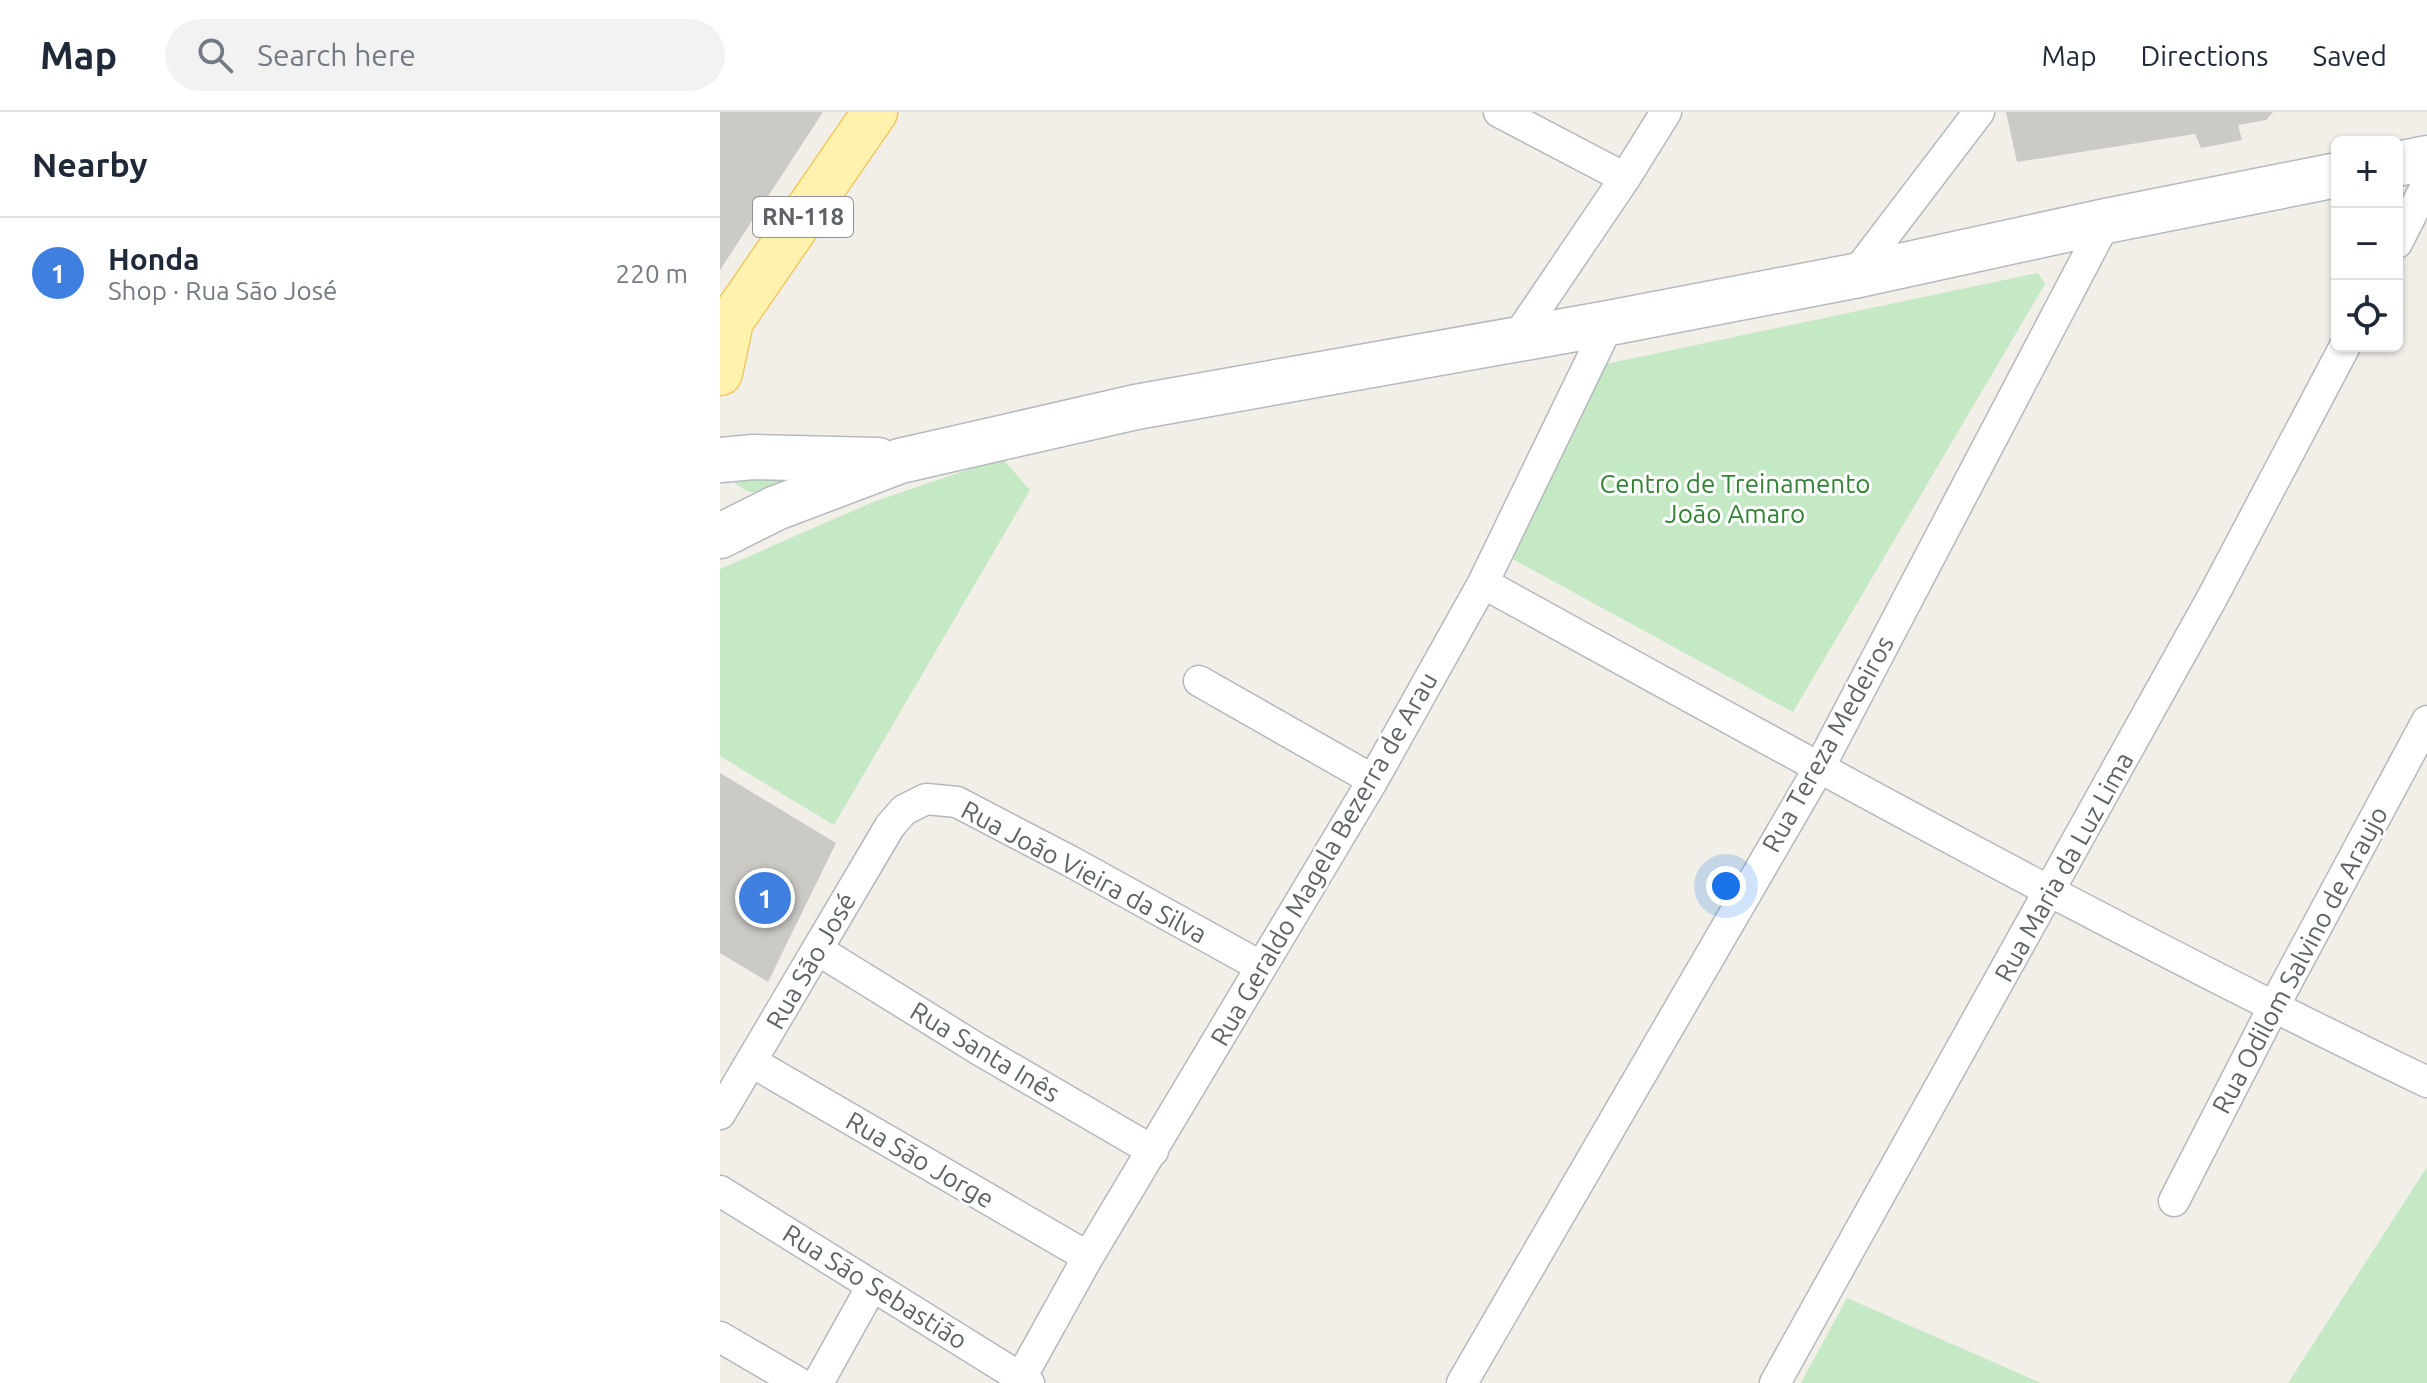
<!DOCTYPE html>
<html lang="en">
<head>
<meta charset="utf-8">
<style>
	:root { --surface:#fff; --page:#f2f2f3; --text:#1f2937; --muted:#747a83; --line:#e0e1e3; --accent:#7c3aed }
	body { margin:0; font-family:Ubuntu,sans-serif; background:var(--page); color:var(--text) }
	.controls { position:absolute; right:24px; top:24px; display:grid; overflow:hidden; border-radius:12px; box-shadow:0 2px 6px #0004 }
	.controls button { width:72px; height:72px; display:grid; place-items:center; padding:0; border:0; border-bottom:2px solid var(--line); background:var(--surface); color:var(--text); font:40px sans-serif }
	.you { position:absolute; left:1006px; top:774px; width:28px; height:28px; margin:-20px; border:6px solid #fff; border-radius:50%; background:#1a73e8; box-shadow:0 0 0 12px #1a73e833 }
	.badge { display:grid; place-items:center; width:52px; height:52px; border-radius:50%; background:var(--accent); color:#fff; font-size:26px; font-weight:700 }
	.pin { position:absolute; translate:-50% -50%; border:4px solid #fff; box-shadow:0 2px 8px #0006 }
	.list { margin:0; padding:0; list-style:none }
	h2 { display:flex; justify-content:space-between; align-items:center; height:104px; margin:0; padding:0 32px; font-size:34px }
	h2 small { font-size:26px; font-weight:400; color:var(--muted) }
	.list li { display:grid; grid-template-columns:52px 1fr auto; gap:24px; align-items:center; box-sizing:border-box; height:112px; padding:0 32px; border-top:2px solid var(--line) }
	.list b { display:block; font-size:30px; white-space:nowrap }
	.list p { margin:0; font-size:26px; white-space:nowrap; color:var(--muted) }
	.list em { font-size:26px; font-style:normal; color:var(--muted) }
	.icon { flex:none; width:44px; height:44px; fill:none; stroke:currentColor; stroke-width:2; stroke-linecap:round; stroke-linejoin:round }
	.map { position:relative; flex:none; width:1707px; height:1271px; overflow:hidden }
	header { display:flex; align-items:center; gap:48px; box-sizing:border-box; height:112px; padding:0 40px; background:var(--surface); border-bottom:2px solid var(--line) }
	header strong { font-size:38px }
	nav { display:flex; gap:44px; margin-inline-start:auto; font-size:28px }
	.search { width:560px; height:72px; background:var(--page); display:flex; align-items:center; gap:20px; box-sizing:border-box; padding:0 28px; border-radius:44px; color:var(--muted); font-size:30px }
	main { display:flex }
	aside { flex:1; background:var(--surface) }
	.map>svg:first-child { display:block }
	.green { fill:#c5e8c5 }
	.building { fill:#cccac5 }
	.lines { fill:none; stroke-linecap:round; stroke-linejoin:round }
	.minor-casing { stroke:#b5b8bc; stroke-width:33 }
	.secondary-casing { stroke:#b6babf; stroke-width:47 }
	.primary-casing { stroke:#f2c960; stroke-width:47 }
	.minor { stroke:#fff; stroke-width:30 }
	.secondary { stroke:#fff; stroke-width:44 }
	.primary { stroke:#fff2af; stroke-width:44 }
	.labels { text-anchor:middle; stroke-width:6; stroke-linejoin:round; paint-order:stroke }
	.shield { fill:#fff; stroke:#8f9295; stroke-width:2 }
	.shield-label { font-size:24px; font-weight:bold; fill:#5f6368 }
	.park-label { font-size:26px; fill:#348238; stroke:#fff }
	.street-label { font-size:26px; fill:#5f6368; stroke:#fff }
</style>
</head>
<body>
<header>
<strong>Map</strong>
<div class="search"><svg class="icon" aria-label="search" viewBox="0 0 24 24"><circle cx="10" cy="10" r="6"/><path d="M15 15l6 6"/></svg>Search here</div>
<nav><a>Map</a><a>Directions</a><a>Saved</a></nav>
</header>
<main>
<aside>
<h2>Nearby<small></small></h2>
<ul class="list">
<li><span class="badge" style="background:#3f7fe0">1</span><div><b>Honda</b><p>Shop · Rua São José</p></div><em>220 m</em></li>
</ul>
</aside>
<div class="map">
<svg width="1707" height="1271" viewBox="0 0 1707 1271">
	<rect width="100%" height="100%" fill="#f1efe8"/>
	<path class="green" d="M1318,161L1325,172L1073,600L778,439L886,252Z
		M282,346L310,378L114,713L0,644V457L153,390Z
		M19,358L68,364C51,380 35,388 15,371Z
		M1707,1055V1271H1568Z
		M1127,1186L1321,1271H1081Z"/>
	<path class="building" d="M0,0H103L0,158Z
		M1286,0H1553L1546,8L1518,13L1522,28L1481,36L1475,22L1297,50Z
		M0,661L116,731L48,870L0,841Z"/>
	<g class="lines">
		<defs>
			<path id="minor" d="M779,0L905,66
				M1677,131L1707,72
				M1134,164L1259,0
				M796,227L905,66L946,0
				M763,471C1075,643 1387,816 1707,970
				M479,569L653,668
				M98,838L258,937L433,1039
				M32,950L368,1145
				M0,1002L170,714L184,698L206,687L237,690L350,749L540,854
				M0,1079L309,1271
				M1454,1089L1553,896L1707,609
				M0,1225L79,1271
				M98,1271L152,1174
				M298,1271L368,1145L653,668L763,471L889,211
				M742,1271L1099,656L1386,109
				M1055,1271L1492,486L1625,234"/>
			<path id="secondary" d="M1677,52L1707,46
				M0,348L33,345L158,348
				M0,424L56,396L180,349L416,295L889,211L1134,164L1386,109L1617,63"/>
			<path id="primary" d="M0,221L11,209L155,0
				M0,261L11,209"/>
		</defs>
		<use href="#minor" class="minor-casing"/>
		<use href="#secondary" class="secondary-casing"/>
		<use href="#primary" class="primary-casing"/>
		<use href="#minor" class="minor"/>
		<use href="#secondary" class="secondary"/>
		<use href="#primary" class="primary"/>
	</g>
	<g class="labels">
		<rect class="shield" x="33" y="85" width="100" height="40" rx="6"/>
		<g class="shield-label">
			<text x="83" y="113">RN-118</text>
		</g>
		<g class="park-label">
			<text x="1015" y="381">Centro de Treinamento<tspan x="1015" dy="30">João Amaro</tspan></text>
		</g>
		<g class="street-label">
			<text transform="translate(1108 632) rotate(-61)" y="9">Rua Tereza Medeiros</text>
			<text transform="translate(604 747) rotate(-60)" y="9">Rua Geraldo Magela Bezerra de Arau</text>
			<text transform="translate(1344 755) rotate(-61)" y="9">Rua Maria da Luz Lima</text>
			<text transform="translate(364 760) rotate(28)" y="9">Rua João Vieira da Silva</text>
			<text transform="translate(1580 848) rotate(-62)" y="9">Rua Odilom Salvino de Araujo</text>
			<text transform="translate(91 849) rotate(-60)" y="9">Rua São José</text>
			<text transform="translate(265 940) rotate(31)" y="9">Rua Santa Inês</text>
			<text transform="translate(200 1048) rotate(30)" y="9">Rua São Jorge</text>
			<text transform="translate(155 1175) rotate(32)" y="9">Rua São Sebastião</text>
		</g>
	</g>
</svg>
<div class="controls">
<button>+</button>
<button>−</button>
<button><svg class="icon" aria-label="locate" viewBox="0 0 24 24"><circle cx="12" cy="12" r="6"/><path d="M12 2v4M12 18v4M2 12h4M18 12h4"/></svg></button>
</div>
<div class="you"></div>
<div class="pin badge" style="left:45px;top:786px;background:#3f7fe0">1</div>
</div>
</main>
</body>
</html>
